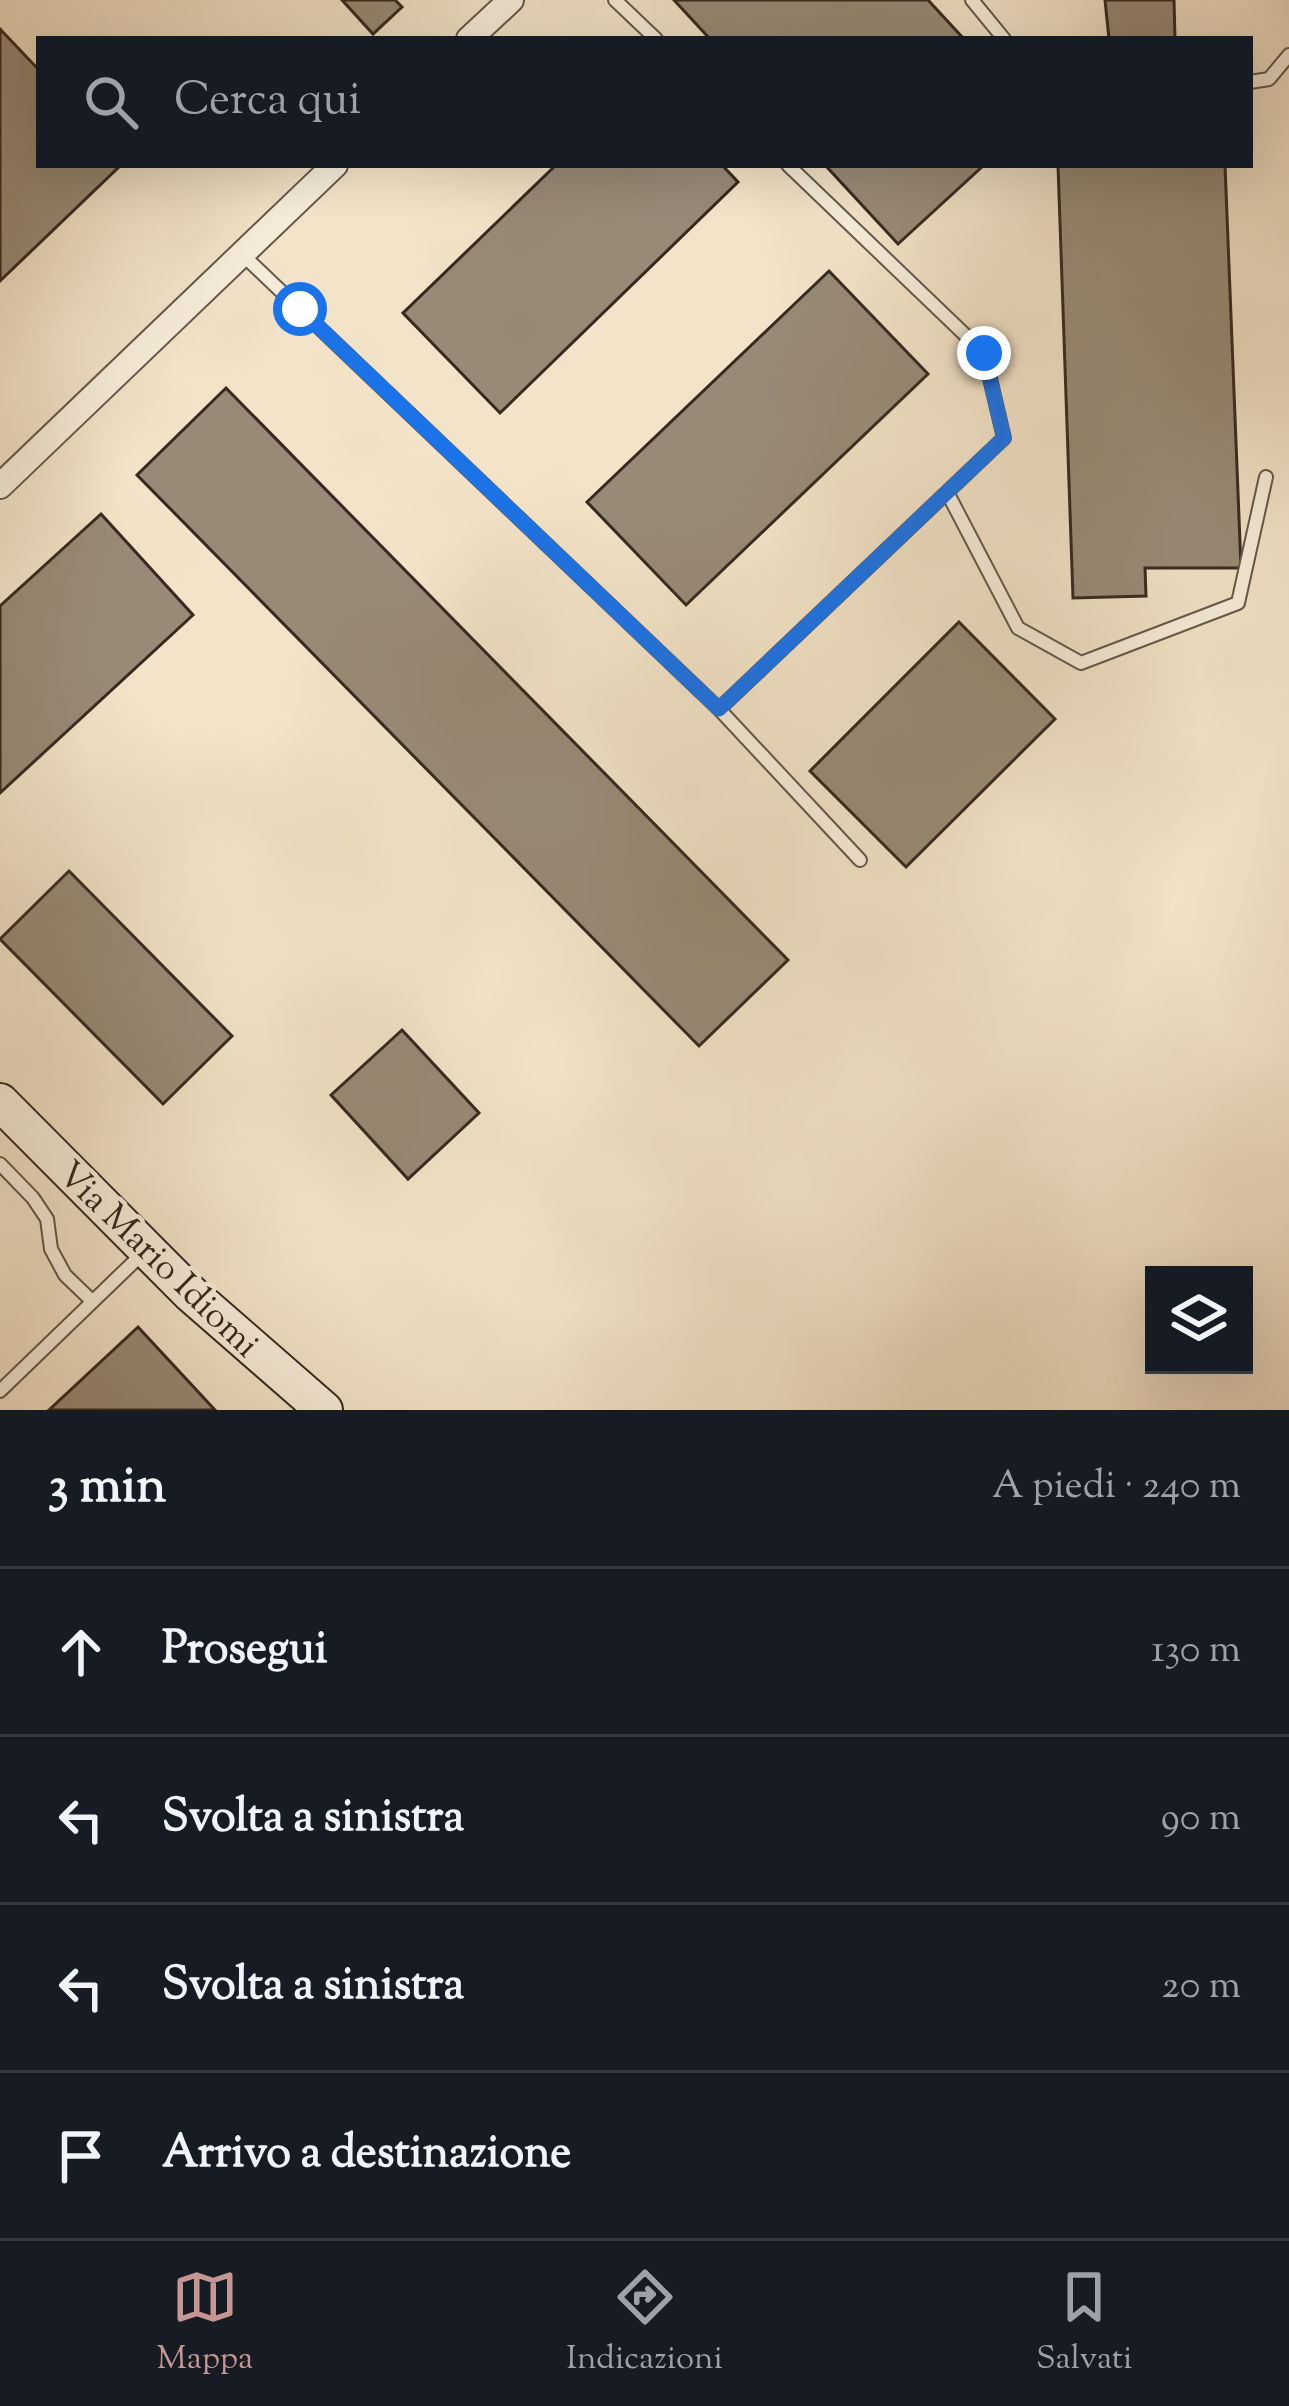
<!DOCTYPE html>
<html lang="it">
<head>
<meta charset="utf-8">
<style>
	:root { --surface:#171b24; --page:#242831; --text:#f1f3f6; --muted:#9ea1a6; --line:#363941; --accent:#c59692 }
	body { margin:0; font-family:"Sorts Mill Goudy",serif; background:var(--page); color:var(--text) }
	.controls { position:absolute; right:36px; bottom:36px; display:grid; overflow:hidden; border-radius:0px; box-shadow:0 12px 48px #0002 }
	.controls button { width:108px; height:108px; display:grid; place-items:center; padding:0; border:0; border-bottom:3px solid var(--line); background:var(--surface); color:var(--text); font:60px sans-serif }
	.stop { position:absolute; width:36px; height:36px; margin:-27px; border:9px solid #1a73e8; border-radius:50%; background:#fff }
	.stop.end { background:#1a73e8; border-color:#fff; box-shadow:0 3px 12px #0008 }
	.list { margin:0; padding:0; list-style:none }
	h2 { display:flex; justify-content:space-between; align-items:center; height:156px; margin:0; padding:0 48px; font-size:51px }
	h2 small { font-size:39px; font-weight:400; color:var(--muted) }
	.list li { display:grid; grid-template-columns:78px 1fr auto; gap:36px; align-items:center; box-sizing:border-box; height:168px; padding:0 48px; border-top:3px solid var(--line) }
	.list b { display:block; font-size:45px; white-space:nowrap }
	.list em { font-size:39px; font-style:normal; color:var(--muted) }
	.icon { flex:none; width:66px; height:66px; fill:none; stroke:currentColor; stroke-width:2; stroke-linecap:round; stroke-linejoin:round }
	.map { position:relative; flex:none; width:1289px; height:1410px; overflow:hidden }
	.search { position:absolute; background:var(--surface); box-shadow:0 12px 48px #0002; left:36px; right:36px; top:36px; height:132px; display:flex; align-items:center; gap:30px; box-sizing:border-box; padding:0 42px; border-radius:0px; color:var(--muted); font-size:45px }
	.sheet { height:828px; background:var(--surface) }
	nav { display:flex; justify-content:space-around; align-items:center; box-sizing:border-box; height:168px; border-top:3px solid var(--line); background:var(--surface); font-size:33px; color:var(--muted) }
	nav a { display:grid; justify-items:center; gap:6px }
	nav .on { color:var(--accent) }
	.map>svg:first-child { display:block }
	.building { fill:#988a77; stroke:#352920; stroke-width:3 }
	.lines { fill:none; stroke-linecap:round; stroke-linejoin:round }
	.lane-casing { stroke:#64584a; stroke-width:16 }
	.street-casing { stroke:#64584a; stroke-width:28 }
	.secondary-casing { stroke:#352920; stroke-width:40 }
	.lane { stroke:#f7eddb; stroke-width:12 }
	.street { stroke:#f7eddb; stroke-width:24 }
	.secondary { stroke:#f7eddb; stroke-width:36 }
	.route { stroke:#1a73e8; stroke-width:15 }
	.labels { text-anchor:middle; stroke-width:9; stroke-linejoin:round; paint-order:stroke }
	.street-label { font-size:36px; fill:#352920; stroke:#f7eddb }
</style>
</head>
<body>
<div class="map">
<svg width="1289" height="1410" viewBox="0 0 1289 1410">
	<rect width="100%" height="100%" fill="#f3e3c8"/>
	<filter id="stains"><feTurbulence type="fractalNoise" baseFrequency=".00167" numOctaves="4"/><feColorMatrix values="0 0 0 0 .2 0 0 0 0 .09 0 0 0 0 .02 0 0 0 .5 -.17"/></filter>
	<radialGradient id="worn" r=".72"><stop offset=".6" stop-color="#630" stop-opacity="0"/><stop offset="1" stop-color="#630" stop-opacity=".3"/></radialGradient>
	<path class="building" d="M342,0H395L402,7L373,34Z
		M674,0H928L964,39H710Z
		M1105,0H1174L1175,39H1109Z
		M0,29L39,70V165H121L0,281Z
		M556,165H722L738,182L500,413L403,313Z
		M825,165H984L898,244Z
		M1058,165H1225L1241,568H1145L1146,596L1073,598Z
		M829,271L928,374L686,605L587,502Z
		M226,388L788,960L699,1046L137,475Z
		M101,514L193,615L0,793V606Z
		M959,622L1055,719L906,867L810,771Z
		M69,871L232,1036L163,1104L0,939Z
		M402,1030L479,1113L408,1179L331,1095Z
		M138,1327L215,1410H49Z"/>
	<g class="lines">
		<defs>
			<path id="lane" d="M615,0L656,39
				M972,0L1004,39
				M1250,82L1269,79L1289,55
				M242,254L719,709L1004,438L984,353L788,165
				M947,492L1018,628L1081,663L1238,603L1266,477
				M719,709L860,860
				M0,1164L33,1198L47,1219L51,1249L65,1275L92,1301
				M0,1391L142,1254"/>
			<path id="street" d="M469,39L511,0
				M0,486L335,165"/>
			<path id="secondary" d="M0,1102L191,1294L324,1410"/>
		</defs>
		<use href="#lane" class="lane-casing"/>
		<use href="#street" class="street-casing"/>
		<use href="#secondary" class="secondary-casing"/>
		<use href="#lane" class="lane"/>
		<use href="#street" class="street"/>
		<use href="#secondary" class="secondary"/>
	</g>
	<g class="lines">
		<path class="route" d="M300,309L719,709L1004,438L984,353"/>
	</g>
	<g class="labels">
		<g class="street-label">
			<text transform="translate(160 1258) rotate(44)" y="13">Via Mario Idiomi</text>
		</g>
	</g>
	<rect width="100%" height="100%" filter="url(#stains)"/>
	<rect width="100%" height="100%" fill="url(#worn)"/>
</svg>
<div class="controls">
<button><svg class="icon" aria-label="layers" viewBox="0 0 24 24"><path d="M12 4l9 5-9 5-9-5zM3 14l9 5 9-5"/></svg></button>
</div>
<div class="stop" style="left:300px;top:309px"></div>
<div class="stop end" style="left:984px;top:353px"></div>
<div class="search"><svg class="icon" aria-label="search" viewBox="0 0 24 24"><circle cx="10" cy="10" r="6"/><path d="M15 15l6 6"/></svg>Cerca qui</div>
</div>
<section class="sheet">
<h2>3 min<small>A piedi · 240 m</small></h2>
<ul class="list">
<li><svg class="icon" aria-label="ahead" viewBox="0 0 24 24"><path d="M12 20V5M6 11l6-6 6 6"/></svg><div><b>Prosegui</b></div><em>130 m</em></li>
<li><svg class="icon" aria-label="left" viewBox="0 0 24 24"><path d="M17 20v-9H6M10 6l-5 5 5 5"/></svg><div><b>Svolta a sinistra</b></div><em>90 m</em></li>
<li><svg class="icon" aria-label="left" viewBox="0 0 24 24"><path d="M17 20v-9H6M10 6l-5 5 5 5"/></svg><div><b>Svolta a sinistra</b></div><em>20 m</em></li>
<li><svg class="icon" aria-label="arrive" viewBox="0 0 24 24"><path d="M6 21V4h12l-3 4 3 4H6"/></svg><div><b>Arrivo a destinazione</b></div></li>
</ul>
</section>
<nav>
<a class="on"><svg class="icon" aria-label="map" viewBox="0 0 24 24"><path d="M3 6l6-2 6 2 6-2v14l-6 2-6-2-6 2zM9 4v14M15 6v14"/></svg>Mappa</a>
<a><svg class="icon" aria-label="directions" viewBox="0 0 24 24"><path d="M12 3l9 9-9 9-9-9zM9 14v-3h6M13 9l2 2-2 2"/></svg>Indicazioni</a>
<a><svg class="icon" aria-label="saved" viewBox="0 0 24 24"><path d="M7 4h10v16l-5-4-5 4z"/></svg>Salvati</a>
</nav>
</body>
</html>
